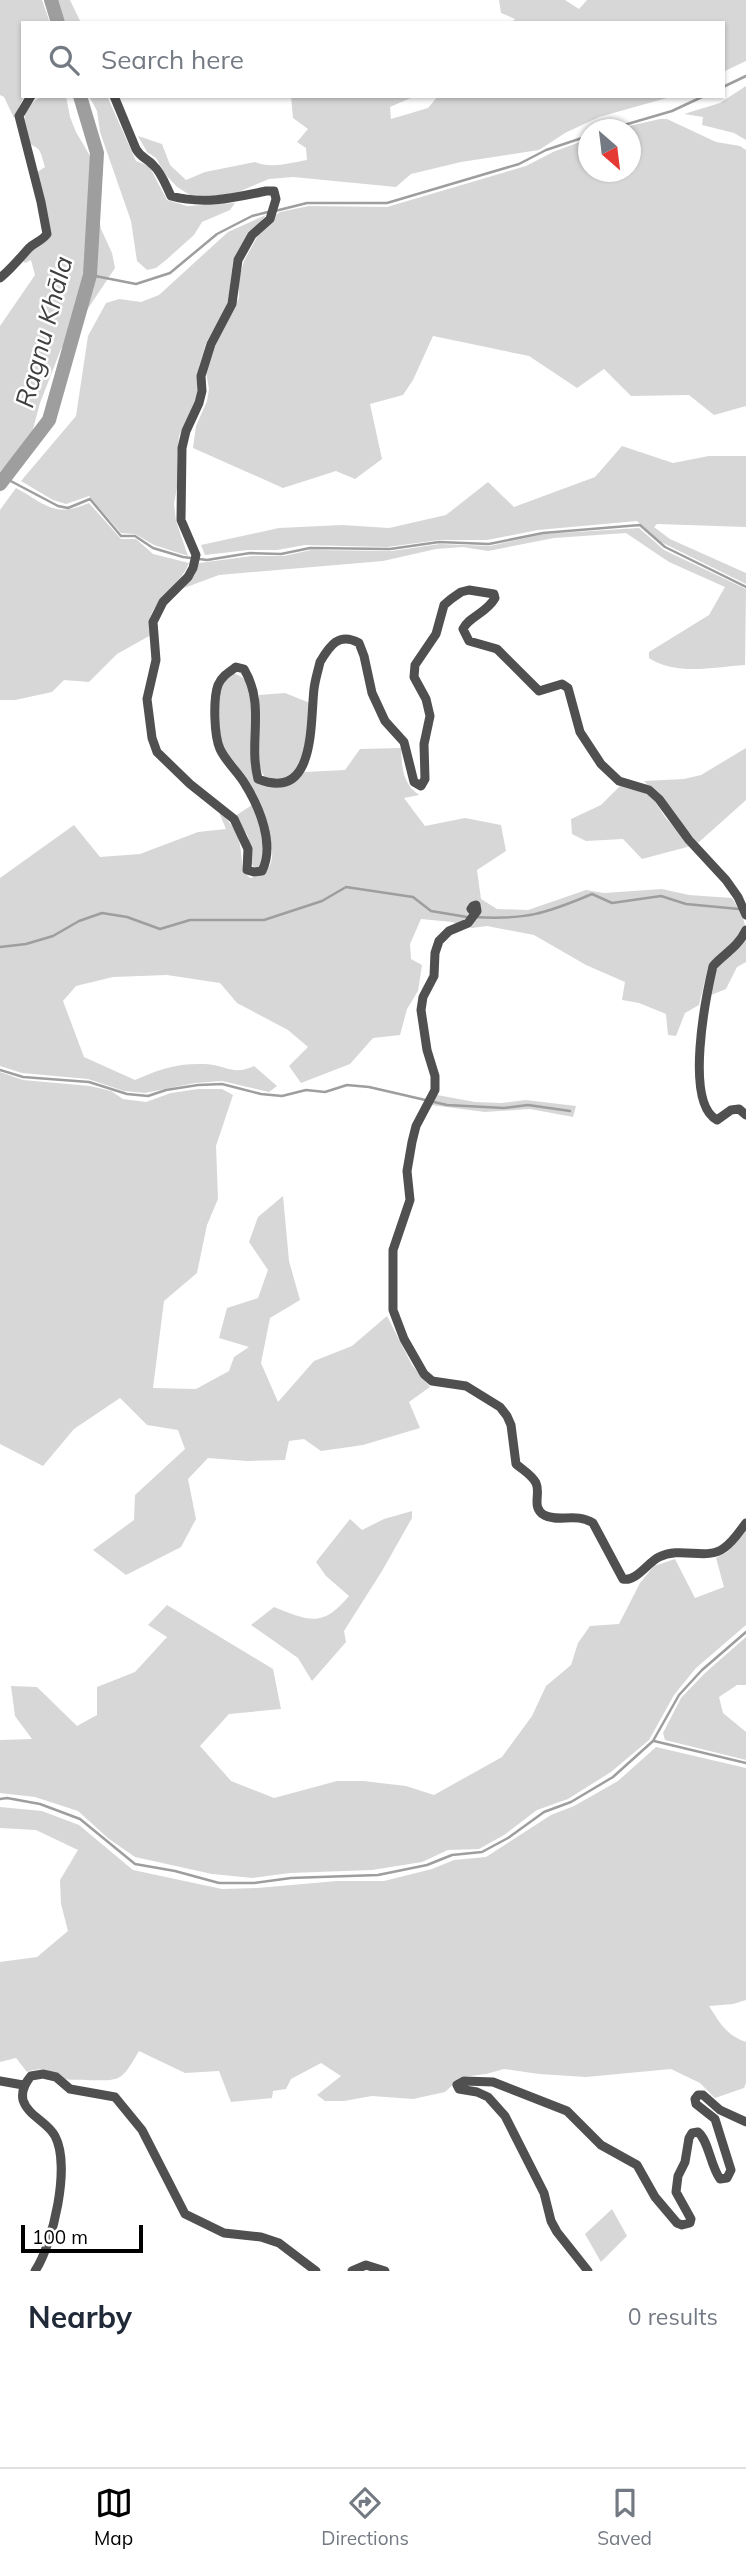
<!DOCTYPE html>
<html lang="en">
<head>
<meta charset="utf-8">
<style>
	:root { --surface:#fff; --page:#f2f2f3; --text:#1f2937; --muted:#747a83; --line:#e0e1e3; --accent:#000 }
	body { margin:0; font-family:Mulish,sans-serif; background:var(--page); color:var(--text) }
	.compass { position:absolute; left:578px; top:119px; width:63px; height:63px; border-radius:50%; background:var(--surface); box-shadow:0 2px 5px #0004; rotate:152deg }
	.scale { position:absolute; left:21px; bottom:18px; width:122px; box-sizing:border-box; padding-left:7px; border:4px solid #000; border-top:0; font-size:19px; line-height:24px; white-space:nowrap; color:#000; -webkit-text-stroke:5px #fff; paint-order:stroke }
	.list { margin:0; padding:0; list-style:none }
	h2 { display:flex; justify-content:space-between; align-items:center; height:91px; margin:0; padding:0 28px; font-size:30px }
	h2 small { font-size:23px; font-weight:400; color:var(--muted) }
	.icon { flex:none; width:38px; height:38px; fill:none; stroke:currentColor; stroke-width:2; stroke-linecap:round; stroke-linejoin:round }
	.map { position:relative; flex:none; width:746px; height:2271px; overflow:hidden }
	.search { position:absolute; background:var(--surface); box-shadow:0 2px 5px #0004; left:21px; right:21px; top:21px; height:77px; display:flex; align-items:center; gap:18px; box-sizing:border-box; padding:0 24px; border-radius:0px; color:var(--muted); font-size:26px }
	.sheet { height:196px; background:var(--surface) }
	nav { display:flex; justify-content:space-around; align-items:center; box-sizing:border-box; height:98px; border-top:2px solid var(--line); background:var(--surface); font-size:19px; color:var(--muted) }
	nav a { display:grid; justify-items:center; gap:4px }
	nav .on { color:var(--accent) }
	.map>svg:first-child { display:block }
	.green { fill:#d7d7d7 }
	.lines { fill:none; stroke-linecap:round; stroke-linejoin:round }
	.stream { stroke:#9e9e9e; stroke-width:2.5 }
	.river { stroke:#9e9e9e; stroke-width:14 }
	.minor { stroke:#505050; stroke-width:9 }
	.labels { text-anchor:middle; stroke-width:5; stroke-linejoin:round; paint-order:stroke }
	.water-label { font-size:26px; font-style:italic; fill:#3f3f3f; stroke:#fff }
</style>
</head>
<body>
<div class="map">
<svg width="746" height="2271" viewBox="0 0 746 2271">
	<rect width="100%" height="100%" fill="#fff"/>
	<path class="green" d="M0,0H42L50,23H23L24,96L14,118L4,97L0,95Z
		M57,0H70L81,23H65Z
		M499,0H565L579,9L587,0H746V61L723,72V23H511L515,19L501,13Z
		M746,86V140L734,133L702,125L703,117L684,114L720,103Z
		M44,96H66L70,117L76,132L93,161V183L101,229L112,253L115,268L61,349L40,403L33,429L21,452L0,472V326L35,275L31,260L25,263L23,261C30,249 44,245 51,232L36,173L45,167C43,162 42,154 39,150C37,147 32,146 30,143C18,125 24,103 44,96Z
		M89,96H107L136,161L149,166L167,200L187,206L235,203L230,210L202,222L194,235L166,260L156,268L147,270L137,261L131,221L100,132L97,111Z
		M291,96L413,97L390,107L391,119L428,108L438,96H674L599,117L565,133L539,150L461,162L411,174L396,187L293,177L269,179L236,193L212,196L190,195L177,187L166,175L156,158L147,152L138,136L162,144L170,165L186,180L205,172L255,162C271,169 290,163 307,160L306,148L297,142L308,129L293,118Z
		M660,119H667L716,142L740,146L746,150V406L714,415L689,395L631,396L604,369L577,388L529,356L433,336L413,380L403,395L370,404L382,459L355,479L336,471L283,488L193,448L196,426L207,401L209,389L206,372L213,349L239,298V278L244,261L262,228L272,218L280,212L309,206L387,207L526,166L553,152L588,139V172H630V130L616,129Z
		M266,215L241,247L233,261L228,304L206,343L199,367L197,397L179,436L177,457L178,482L174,504L176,521L188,556L154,545L135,534L121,533L89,496L66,504L53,500L21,481L76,416L88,336L106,303L119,299L141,302L159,295L228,232Z
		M622,446L673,463L709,456H746V527L657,524L654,527L670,539L746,573V584L661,542L637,521L538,530L487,540H439L387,547L305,545L277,550H248L205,555L201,545L279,528L342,525L389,528L446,515L488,482L514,507L595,477Z
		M16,488C47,505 54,518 89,503L121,539H136L153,554L189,563C181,584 156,598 150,618C148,623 150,630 151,635L117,654L89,682L64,680L52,692L15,700H0V510Z
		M639,528L664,550L746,589L745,665C714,667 676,676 649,658V652L709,615L725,587L669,562L626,533L554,538L488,551L463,547L436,549L383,561L219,575L184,588L195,575L199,563L252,556H284L311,550L392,551L440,544L490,546L544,534Z
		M232,673C244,676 247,681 252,692L253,769L258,784L281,788L289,785L305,772L345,770L360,749L401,748C402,767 402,783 419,795L404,798L425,826L465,818L501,825L506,851L477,870L481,899L497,909L528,910L586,890L604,893L662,889L689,895L732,898L742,915L745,925L739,940L709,963L699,1005L685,1013L676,1036L668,1035L666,1014L639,1003L622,1000L625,982L586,965L534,935L487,926L472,928L452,922L421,919L410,944L411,959L422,965L418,991L407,1009L400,1035L373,1038L350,1064L301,1083L289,1066L308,1047L288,1030L237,1003L220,983L167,975L113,977L76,986L63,1001L84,1057L135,1080C160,1069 176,1063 205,1064C226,1065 233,1076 254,1066L277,1086L269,1092L222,1081L195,1083L145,1093L124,1091L88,1079L22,1073L0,1066V878L74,825L100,857L140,854L198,832L226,829L218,810C241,833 240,840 243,871L250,878C309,868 233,774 222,748C220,742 218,695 219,690C221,683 227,678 232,673Z
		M285,693L310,703C310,731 306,792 265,778L259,766V695Z
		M746,748V800L698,843L644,781L684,779L701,775Z
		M621,785L651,795L665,817L691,846L642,859L623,839L586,841L572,834L571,819L601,805Z
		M252,805C262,825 266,845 259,867L254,868L251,862L248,836L235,816Z
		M746,936V962L737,967L726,989L711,995L715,966L722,959L733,954Z
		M0,1072L23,1080L90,1086L111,1091L123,1099L146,1102L171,1093L198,1089H222L233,1095L216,1146L218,1199L207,1225L197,1273L164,1301L153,1388L196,1389L229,1371L234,1357L249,1347L219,1338L227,1308L258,1298L268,1270L249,1242L258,1217L283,1196L289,1261L300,1300L270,1318L261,1363L278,1402L314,1361L352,1346L387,1316L412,1365L430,1387L409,1402L420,1428L363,1445L321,1451L304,1439L289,1441L285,1460L247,1461L208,1458L188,1479L196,1519L181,1547L126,1575L93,1550L134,1520L135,1495L185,1449L178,1430L147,1425L120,1398L74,1429L43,1466L0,1444Z
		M437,1095L475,1102L501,1103L526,1100L576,1106L573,1117L530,1109L485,1112L431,1105Z
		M412,1511V1518L382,1571L344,1631L346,1642L312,1681L298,1658L251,1625L274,1607C310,1621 322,1628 349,1596L326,1576L316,1562L350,1519L362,1530L384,1519Z
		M746,1531V1625L696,1668L674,1695L649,1740L611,1772L568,1799L537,1810L504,1835L479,1849L448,1850L422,1862L372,1870L290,1873L253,1878L212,1874L135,1857L109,1839L78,1811L35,1797L0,1793V1740L32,1739L15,1716L11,1686L37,1687L77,1726L97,1715V1687L135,1672L167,1637L148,1625L167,1605L273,1669L281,1709L229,1714L200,1746L231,1781L274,1798L337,1781H363L406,1786L434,1795L502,1757L532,1716L546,1686L571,1665L578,1643L590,1626L619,1624L640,1583L654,1566L675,1559L695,1598L724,1587L716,1558L727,1552Z
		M746,1637V1685H737L719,1697L723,1713L746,1732V1760L665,1740L663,1733L681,1698L705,1673Z
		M656,1747L746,1768V2000L733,2004L709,2006C720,2023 726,2035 746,2042V2083L744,2088L715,2098L700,2083L671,2069L586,2077L539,2074L504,2069L486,2074L461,2077L445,2092L413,2099L372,2096L344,2101H325L317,2095L341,2076L321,2063L291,2079L286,2089L273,2091L272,2098L231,2102L219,2071L185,2073L139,2051C121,2082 121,2081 86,2080C79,2079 70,2081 63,2078C45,2072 50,2065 27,2072L16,2058L0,2062V1962L37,1957L68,1931L61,1904L60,1880L78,1850L36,1830L0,1828V1807L42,1811L79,1825L133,1870L222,1889L257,1888L337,1881H384L432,1869L454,1860L486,1857L551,1815L574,1806L618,1781Z
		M612,2209L627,2236L601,2262L585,2234Z"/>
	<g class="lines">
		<path class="stream" d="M723,87L746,76
			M607,130L672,111L704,96
			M275,211L307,203H387L519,164L546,150L588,136
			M90,275L136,284L170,273L217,234L252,216L268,212
			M5,478L58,506L68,508L90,499L121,536H135L153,548L183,557L207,560L250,553L281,554L310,548L390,549L439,542L489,544L543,533L640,525L665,547L746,587
			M474,917C525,920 545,914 592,894L612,903L661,896L686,904L739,909
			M0,947L26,944L53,936L79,921L102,913L127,917L160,929L190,920H264L322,901L346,887L413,897L431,911L467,917
			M0,1070L23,1077L89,1082L127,1094L148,1096L166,1090L198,1085L222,1084L261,1094L282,1096L306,1090L325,1092L347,1085L369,1087L447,1105L504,1108L528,1105L570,1111
			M654,1741L746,1763
			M0,1799L7,1798L40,1804L80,1819L135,1864L175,1871L219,1883H254L291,1878L378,1875L427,1865L452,1855L482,1852L508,1838L544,1812L571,1802L613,1777L653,1741L679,1695L702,1670L746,1632"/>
		<path class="river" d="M51,0L58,23
			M0,484L49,420L90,275L97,153L80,96"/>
		<path class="minor" d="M114,96L136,149C141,158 147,158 153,165C162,173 166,186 171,196C204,205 233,198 266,191H274L276,199L270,219L252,235L238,260L232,304L211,344L201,376L202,391L199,403L186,431L182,448L181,520L196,555L193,568L188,577L163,602L153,622L156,660L147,699L152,738L157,752L190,784L234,819L248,849L247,870L254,872L262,871C275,845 260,808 245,784C238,772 226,762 220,749C214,736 213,699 218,685C222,676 229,672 236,667L244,669C266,706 248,741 258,779C316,802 310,724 314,689C315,680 318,671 320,662C330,645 339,632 359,643L364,656L372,693L385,721L404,742L414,782L421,786L425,779L424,744L430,716L426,699L414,677L415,665L436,634L444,605L451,599L461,592L469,590L494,594L495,598C486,614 469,616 463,629L469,641L497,649L539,691L562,684L568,688L580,732L601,764L619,781L649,790L659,799L689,840L726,880L738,897L746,915
			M0,278C11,269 19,259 29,248C35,242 42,241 47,234L41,202L19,116L31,96
			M474,912L471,909L473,906L476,905L477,911L468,923L449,931L439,941L435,953L434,976L423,997L421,1010L427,1050L435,1076V1090L416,1126L412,1142L407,1171L410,1200L393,1250V1310L404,1339L424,1374L432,1381L466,1386L500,1407L507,1416L511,1425L516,1464C523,1470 532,1475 536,1483C541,1494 531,1507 544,1515C558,1523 576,1512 593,1523L623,1579C636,1582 647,1563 659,1557C681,1546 707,1561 724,1548C733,1542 739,1532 746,1523
			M746,930C738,947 725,953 713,966C706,996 684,1103 717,1120L731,1110L739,1109L746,1115
			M0,2081L23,2085
			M35,2271C53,2244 71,2166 55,2136C48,2122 28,2116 23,2100C21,2090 25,2083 31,2076L43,2074L56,2077L70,2089L115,2097L142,2130L185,2214L224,2233L261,2237L279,2243L316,2271
			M352,2271L366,2265L385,2271
			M588,2271L557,2232L551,2221L544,2193L505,2116L488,2097L477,2092L459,2089L457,2085L464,2081L493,2082L567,2111L601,2145L637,2165L655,2197L677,2223L682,2225L690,2223L691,2219L676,2192L678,2176L685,2162L689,2138L692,2133L698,2132C709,2141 710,2165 720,2179L727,2178L731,2170L715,2119L696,2104L695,2099L698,2095H703L720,2110L746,2122"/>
	</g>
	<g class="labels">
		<g class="water-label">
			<text transform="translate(44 332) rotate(-75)" y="9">Ragnu Khāla</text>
		</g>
	</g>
</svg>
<svg class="compass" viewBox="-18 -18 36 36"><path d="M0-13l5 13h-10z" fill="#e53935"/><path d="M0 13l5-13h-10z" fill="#747a83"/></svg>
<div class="scale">100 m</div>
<div class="search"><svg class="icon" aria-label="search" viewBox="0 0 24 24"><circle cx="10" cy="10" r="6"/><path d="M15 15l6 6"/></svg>Search here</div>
</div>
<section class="sheet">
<h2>Nearby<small>0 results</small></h2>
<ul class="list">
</ul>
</section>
<nav>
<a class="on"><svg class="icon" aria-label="map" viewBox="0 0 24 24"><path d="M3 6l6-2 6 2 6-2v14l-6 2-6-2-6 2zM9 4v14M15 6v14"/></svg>Map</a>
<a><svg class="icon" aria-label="directions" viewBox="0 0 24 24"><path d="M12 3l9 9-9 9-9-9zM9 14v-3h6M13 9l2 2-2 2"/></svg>Directions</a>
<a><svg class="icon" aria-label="saved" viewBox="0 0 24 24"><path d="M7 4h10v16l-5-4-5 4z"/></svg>Saved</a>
</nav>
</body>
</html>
